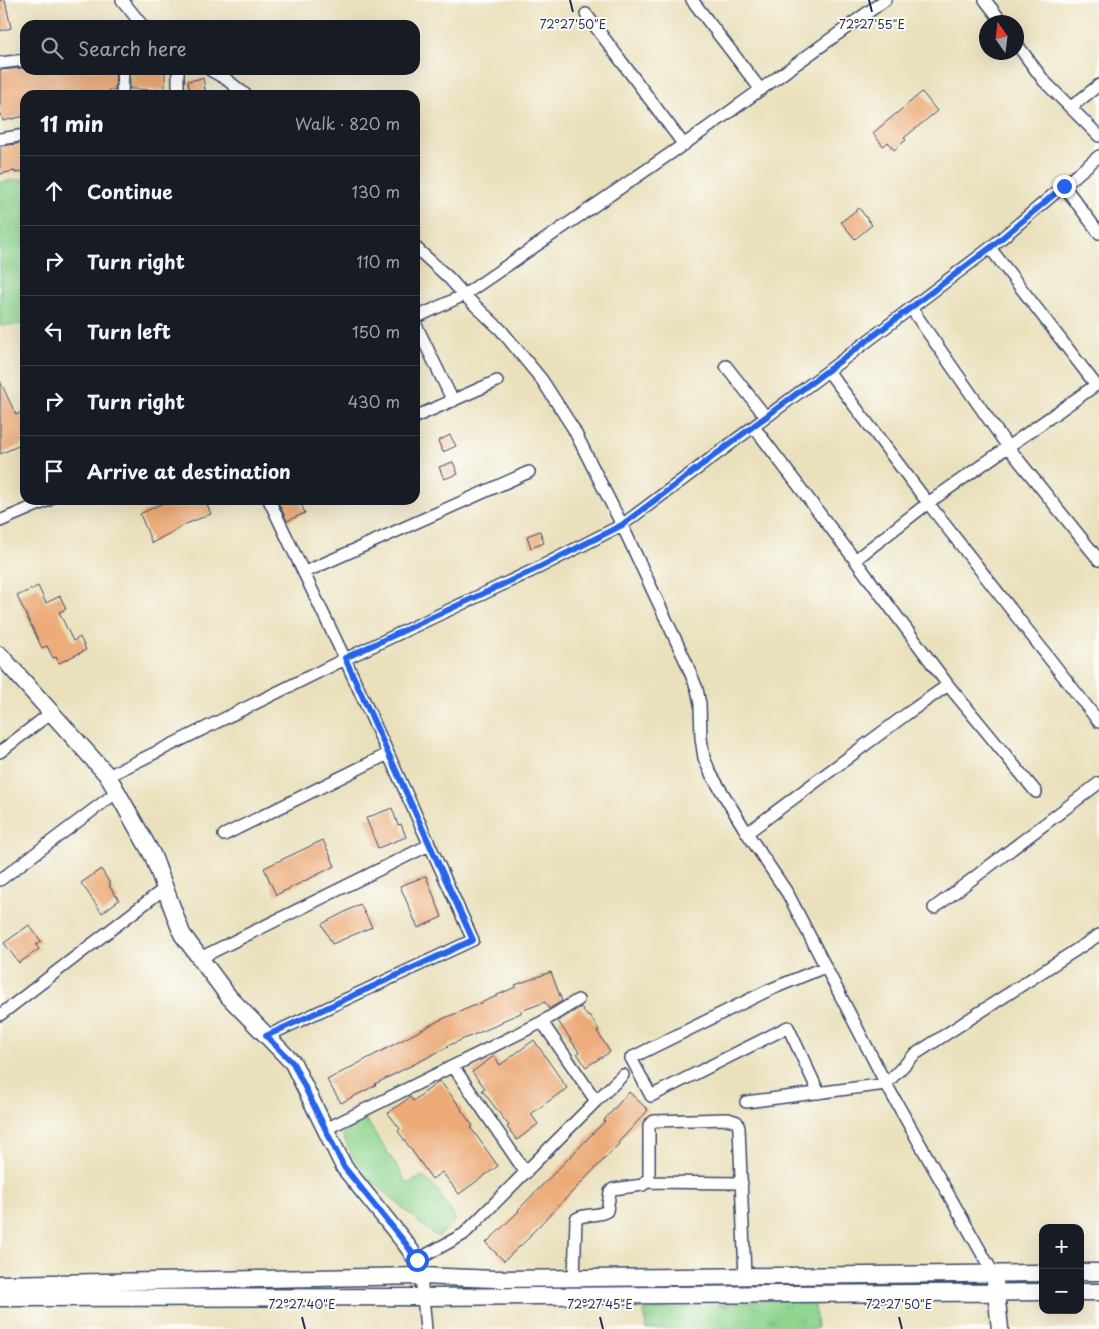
<!DOCTYPE html>
<html lang="en">
<head>
<meta charset="utf-8">
<style>
	:root { --surface:#171b24; --page:#20242c; --text:#f1f3f6; --muted:#9ea1a6; --line:#363941 }
	body { margin:0; font-family:"Playpen Sans",sans-serif; background:var(--page); color:var(--text) }
	.controls { position:absolute; right:15px; bottom:15px; display:grid; overflow:hidden; border-radius:10px; box-shadow:0 5px 20px #0002 }
	.controls button { width:45px; height:45px; display:grid; place-items:center; padding:0; border:0; border-bottom:1px solid var(--line); background:var(--surface); color:var(--text); font:25px sans-serif }
	.compass { position:absolute; left:979px; top:15px; width:45px; height:45px; border-radius:50%; background:var(--surface); box-shadow:0 5px 20px #0002; rotate:346deg }
	.stop { position:absolute; width:15px; height:15px; margin:-11px; border:4px solid #2563eb; border-radius:50%; background:#fff }
	.stop.end { background:#2563eb; border-color:#fff; box-shadow:0 1px 5px #0008 }
	.list { margin:0; padding:0; list-style:none }
	h2 { display:flex; justify-content:space-between; align-items:center; height:65px; margin:0; padding:0 20px; font-size:21px }
	h2 small { font-size:16px; font-weight:400; color:var(--muted) }
	.list li { display:grid; grid-template-columns:32px 1fr auto; gap:15px; align-items:center; box-sizing:border-box; height:70px; padding:0 20px; border-top:1px solid var(--line) }
	.list b { display:block; font-size:19px; white-space:nowrap }
	.list em { font-size:16px; font-style:normal; color:var(--muted) }
	.icon { flex:none; width:28px; height:28px; fill:none; stroke:currentColor; stroke-width:2; stroke-linecap:round; stroke-linejoin:round }
	.map { position:relative; flex:none; width:1099px; height:1329px; overflow:hidden }
	.search { position:absolute; background:var(--surface); box-shadow:0 5px 20px #0002; left:20px; top:20px; width:400px; height:55px; display:flex; align-items:center; gap:12px; box-sizing:border-box; padding:0 18px; border-radius:15px; color:var(--muted); font-size:19px }
	.panel { position:absolute; background:var(--surface); box-shadow:0 5px 20px #0002; left:20px; top:90px; width:400px; height:415px; border-radius:15px }
	.map>svg:first-child { display:block }
	.green { fill:#8dd48e; stroke:#548276 }
	.park { fill:url(#park-tufts); stroke:#548276 }
	.building { fill:#ecaa78 }
	.lines { fill:none; stroke-linecap:round; stroke-linejoin:round }
	.street-casing { stroke:#3a4a6c; stroke-width:14 }
	.secondary-casing { stroke:#3a4a6c; stroke-width:19 }
	.street { stroke:#fff; stroke-width:11 }
	.secondary { stroke:#fff; stroke-width:16 }
	.route { stroke:#2563eb; stroke-width:6 }
	.ticks { fill:none; stroke:#1b2f5e; stroke-width:2 }
	.ticks-label { font-size:12px; text-anchor:middle; fill:#1b2f5e; stroke:#fdfcf7; stroke-width:4; stroke-linejoin:round; paint-order:stroke }
</style>
</head>
<body>
<div class="map">
<svg width="1099" height="1329" viewBox="0 0 1099 1329">
	<defs>
		<pattern id="park-tufts" width="24" height="20" patternUnits="userSpaceOnUse" patternTransform="scale(1.25)"><rect width="24" height="20" fill="#8dd48e"/><path d="M3 7l-1-3M5 7V3M7 7l1-3M15 17l-1-3M17 17v-4M19 17l1-3" fill="none" stroke="#79b67d"/></pattern>
	</defs>
	<rect width="100%" height="100%" fill="#fdfcf7"/>
	<filter id="ink" filterUnits="userSpaceOnUse"><feTurbulence type="fractalNoise" baseFrequency=".02" numOctaves="2"/><feDisplacementMap in="SourceGraphic" scale="10" xChannelSelector="R" yChannelSelector="G"/><feConvolveMatrix kernelMatrix="1 2 1 2 8 2 1 2 1" color-interpolation-filters="sRGB"/></filter>
	<filter id="wash" filterUnits="userSpaceOnUse"><feTurbulence type="fractalNoise" baseFrequency=".0096" numOctaves="4" result="noise"/><feDisplacementMap in="SourceGraphic" scale="20" xChannelSelector="R" yChannelSelector="G"/><feGaussianBlur stdDeviation="1.12" result="paint"/><feColorMatrix in="noise" values="0 0 0 0 0 0 0 0 0 0 0 0 0 0 0 0 0 1.4 0 .05"/><feComposite in="paint" operator="in"/></filter>
	<g filter="url(#wash)">
		<rect width="100%" height="100%" fill="#eae0bc"/>
		<path class="green" d="M25,179V324L0,326V182Z
			M364,1117L398,1168L407,1184L423,1176L437,1189L456,1220L439,1237L430,1232L359,1170L342,1134Z"/>
		<path class="park" d="M814,1297L817,1329H646L644,1311Z"/>
		<g id="blocks">
			<path class="building" d="M0,0H5L11,28L0,31Z
				M25,68V70H116L115,90H109V94L25,95V116L3,121L1,113H0V70Z
				M130,70H165V90L130,89Z
				M203,78L206,95H190L188,81Z
				M922,92L937,111L904,138L906,140L894,150L888,142L883,146L873,133Z
				M25,143V171L15,173V171L0,174V146Z
				M859,208L872,225L855,239L841,222Z
				M0,381L16,415L22,412L25,419V443L0,454Z
				M450,435L456,446L443,452L438,441Z
				M453,462L458,474L444,479L439,467Z
				M169,500H205L211,514L186,524L152,543L140,514Z
				M277,500H299L305,513L287,521Z
				M540,531L544,543L531,548L527,536Z
				M38,586L46,603L60,596L66,609L59,612L73,641L80,637L86,650L59,663L56,657L53,658L47,646L42,648L17,596Z
				M392,808L398,825L401,824L406,837L378,848L366,818Z
				M323,840L335,866L276,895L264,868Z
				M101,869L111,885L109,886L119,900L102,913L81,883Z
				M426,876L442,917L418,928L400,886Z
				M360,904L372,927L332,944L322,924Z
				M29,925L41,941L36,945L39,949L19,963L4,943Z
				M551,972L562,1001L549,1009L545,1002L521,1011V1013L502,1021V1023L447,1046L448,1047L375,1084L376,1085L341,1103L327,1080L440,1020L497,996V995L516,987L515,985Z
				M581,1007L588,1017L590,1016L599,1030L597,1031L610,1052L586,1067L577,1053L579,1052L558,1021Z
				M534,1040L567,1088L531,1114L538,1124L517,1140L507,1127L509,1126L482,1090L485,1088L472,1072L494,1056L500,1065Z
				M440,1081L462,1109L461,1110L473,1126L471,1128L498,1166L459,1194L442,1172L432,1179L398,1131L400,1129L388,1113L410,1097L413,1101Z
				M629,1092L648,1110L618,1143L619,1144L530,1235L531,1236L504,1261L486,1243L519,1211L518,1210L605,1121L604,1120Z"/>
		</g>
	</g>
	<g filter="url(#ink)">
		<use href="#blocks" fill-opacity="0" stroke="#3a4a6c" stroke-width="1"/>
		<g class="lines">
			<defs>
				<path id="street" d="M122,0L142,25
					M692,0L761,90
					M985,0L1002,22
					M586,14L684,145
					M1016,43L1044,81L1099,136
					M0,63L25,60
					M210,70L226,79L246,95
					M122,95L123,70
					M178,95V70
					M1071,107L1099,85
					M0,139L25,135
					M1064,186L1099,233
					M415,247L449,278L464,295L501,330L542,380L573,428L622,525L686,662L697,689L700,704L701,738L704,758L711,774L747,833L788,894L886,1084L993,1273
					M990,248L828,371L928,503L1096,385L990,248L1099,156
					M911,308L1008,447L1099,560
					M415,318L464,295L696,136L885,0
					M415,323L453,401
					M726,366L766,417
					M415,417L497,381
					M754,427L855,560L928,503L1099,722
					M269,500L345,659L538,568L622,525L828,371
					M0,521L49,500
					M855,560L948,685L1036,792
					M305,572L529,472
					M0,752L52,712
					M108,776L345,659L473,940L267,1036
					M747,833L908,713L948,685
					M224,835L388,754
					M0,880L117,792
					M934,908L1099,783
					M200,958L429,845
					M0,1015L165,888
					M542,1022L578,1000
					M453,1066L526,1173
					M819,1093L788,1027L651,1096L631,1058L769,990L825,967
					M596,1101L623,1075
					M746,1102L886,1084L914,1055L1099,935
					M324,1130L542,1022L596,1101L464,1234L417,1260
					M646,1182L742,1183
					M421,1276L426,1329
					M574,1278L576,1219C585,1213 597,1217 607,1211L610,1192L613,1189L643,1185L649,1177V1125L654,1121L728,1119L737,1122L739,1128L745,1276"/>
				<path id="secondary" d="M0,655L108,776L153,856L182,934L229,997L293,1063L344,1167L406,1244L417,1260L421,1276
					M1080,1272H1099
					M995,1282L1000,1329
					M0,1284L421,1276L495,1279L1043,1273
					M1080,1292H1099
					M0,1298L423,1297L1043,1292"/>
			</defs>
			<use href="#street" class="street-casing"/>
			<use href="#secondary" class="secondary-casing"/>
			<use href="#street" class="street"/>
			<use href="#secondary" class="secondary"/>
		</g>
	</g>
	<g class="lines" filter="url(#ink)">
		<path class="route" d="M417,1260L406,1244L344,1167L293,1063L266,1036L473,940L345,658L538,568L622,525L990,248L1064,186"/>
	</g>
	<path class="ticks" d="M570,0L573,12M869,0L872,12M302,1317L305,1329M600,1317L603,1329M899,1317L902,1329"/>
	<g class="ticks-label">
		<text x="573" y="29">72°27'50"E</text>
		<text x="872" y="29">72°27'55"E</text>
		<text x="302" y="1309">72°27'40"E</text>
		<text x="600" y="1309">72°27'45"E</text>
		<text x="899" y="1309">72°27'50"E</text>
	</g>
</svg>
<div class="controls">
<button>+</button>
<button>−</button>
</div>
<svg class="compass" viewBox="-18 -18 36 36"><path d="M0-13l5 13h-10z" fill="#e53935"/><path d="M0 13l5-13h-10z" fill="#9ea1a6"/></svg>
<div class="stop" style="left:417px;top:1260px"></div>
<div class="stop end" style="left:1064px;top:186px"></div>
<div class="search"><svg class="icon" aria-label="search" viewBox="0 0 24 24"><circle cx="10" cy="10" r="6"/><path d="M15 15l6 6"/></svg>Search here</div>
<section class="panel">
<h2>11 min<small>Walk · 820 m</small></h2>
<ul class="list">
<li><svg class="icon" aria-label="ahead" viewBox="0 0 24 24"><path d="M12 20V5M6 11l6-6 6 6"/></svg><div><b>Continue</b></div><em>130 m</em></li>
<li><svg class="icon" aria-label="right" viewBox="0 0 24 24"><path d="M7 20v-9h11M14 6l5 5-5 5"/></svg><div><b>Turn right</b></div><em>110 m</em></li>
<li><svg class="icon" aria-label="left" viewBox="0 0 24 24"><path d="M17 20v-9H6M10 6l-5 5 5 5"/></svg><div><b>Turn left</b></div><em>150 m</em></li>
<li><svg class="icon" aria-label="right" viewBox="0 0 24 24"><path d="M7 20v-9h11M14 6l5 5-5 5"/></svg><div><b>Turn right</b></div><em>430 m</em></li>
<li><svg class="icon" aria-label="arrive" viewBox="0 0 24 24"><path d="M6 21V4h12l-3 4 3 4H6"/></svg><div><b>Arrive at destination</b></div></li>
</ul>
</section>
</div>
</body>
</html>
